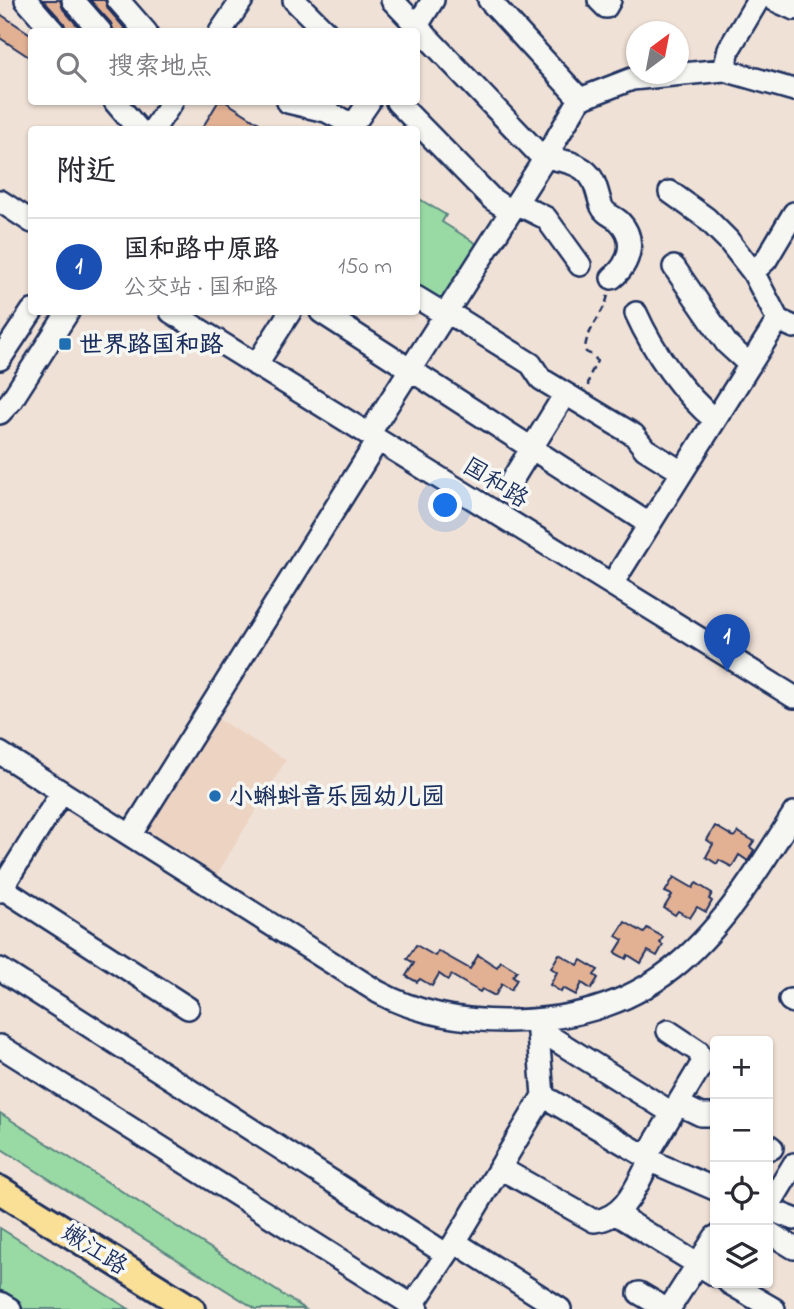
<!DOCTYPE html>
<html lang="zh">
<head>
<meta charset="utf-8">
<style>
	:root { --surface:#fff; --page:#f2f2f3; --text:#2b2b33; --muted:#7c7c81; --line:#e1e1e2; --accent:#b45309 }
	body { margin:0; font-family:"Indie Flower","LXGW WenKai TC",sans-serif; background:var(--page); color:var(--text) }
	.controls { position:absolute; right:21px; bottom:21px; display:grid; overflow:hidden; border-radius:7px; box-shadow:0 2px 5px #0004 }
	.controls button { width:63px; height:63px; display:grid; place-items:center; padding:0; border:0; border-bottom:2px solid var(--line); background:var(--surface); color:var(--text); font:35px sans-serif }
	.compass { position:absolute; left:626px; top:21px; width:63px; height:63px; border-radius:50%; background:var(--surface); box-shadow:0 2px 5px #0004; rotate:32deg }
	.you { position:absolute; left:446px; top:506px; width:24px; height:24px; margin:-18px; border:5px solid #fff; border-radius:50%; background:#1a73e8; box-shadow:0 0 0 10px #1a73e833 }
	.badge { display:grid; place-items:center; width:46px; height:46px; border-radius:50%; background:var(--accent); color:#fff; font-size:23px; font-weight:700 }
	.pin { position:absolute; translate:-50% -58px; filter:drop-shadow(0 2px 4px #0008) }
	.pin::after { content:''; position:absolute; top:37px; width:24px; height:21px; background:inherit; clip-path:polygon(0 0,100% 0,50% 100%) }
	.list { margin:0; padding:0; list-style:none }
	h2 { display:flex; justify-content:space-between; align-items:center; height:91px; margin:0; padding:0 28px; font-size:30px }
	h2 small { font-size:23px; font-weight:400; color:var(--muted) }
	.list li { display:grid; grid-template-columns:46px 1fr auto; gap:21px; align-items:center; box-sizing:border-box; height:98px; padding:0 28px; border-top:2px solid var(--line) }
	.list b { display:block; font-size:26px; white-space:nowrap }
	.list p { margin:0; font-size:23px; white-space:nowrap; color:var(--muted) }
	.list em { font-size:23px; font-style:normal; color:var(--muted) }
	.icon { flex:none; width:38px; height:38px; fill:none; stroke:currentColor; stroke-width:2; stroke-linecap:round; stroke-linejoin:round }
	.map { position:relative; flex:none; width:794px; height:1309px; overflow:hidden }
	.search { position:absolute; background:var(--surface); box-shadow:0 2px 5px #0004; left:28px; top:28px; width:392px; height:77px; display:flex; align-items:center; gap:18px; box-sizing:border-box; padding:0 24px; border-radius:7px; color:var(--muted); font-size:26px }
	.panel { position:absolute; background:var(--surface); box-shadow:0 2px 5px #0004; left:28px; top:126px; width:392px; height:189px; border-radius:7px }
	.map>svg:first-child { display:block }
	.built { fill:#ecd3c2 }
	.green { fill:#99daa4; stroke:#5a8481; stroke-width:2 }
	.building { fill:#e2b194; stroke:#1b2f5e; stroke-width:2 }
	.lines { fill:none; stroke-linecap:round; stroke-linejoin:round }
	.minor-casing { stroke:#1b2f5e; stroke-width:26 }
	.major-casing { stroke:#1b2f5e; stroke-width:32 }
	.path { stroke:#1b2f5e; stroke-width:2.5; stroke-dasharray:7 5; stroke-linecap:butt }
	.minor { stroke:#f6f6f2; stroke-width:21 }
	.major { stroke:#fadf96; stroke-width:26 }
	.poi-dot { fill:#1f6fb2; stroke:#f6f6f2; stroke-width:2.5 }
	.labels { text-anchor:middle; stroke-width:7; stroke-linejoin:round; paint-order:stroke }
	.poi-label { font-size:24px; font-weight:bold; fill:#1b2f5e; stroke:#f6f6f2; text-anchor:start }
	.street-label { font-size:24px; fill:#1b2f5e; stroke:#f6f6f2 }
</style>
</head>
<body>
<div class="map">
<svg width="794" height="1309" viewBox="0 0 794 1309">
	<rect width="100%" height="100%" fill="#f0e1d6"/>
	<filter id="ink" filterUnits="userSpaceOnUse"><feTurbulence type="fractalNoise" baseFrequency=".0143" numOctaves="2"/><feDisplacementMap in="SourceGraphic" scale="14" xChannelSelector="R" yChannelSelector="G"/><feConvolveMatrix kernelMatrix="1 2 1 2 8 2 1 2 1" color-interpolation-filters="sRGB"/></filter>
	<g filter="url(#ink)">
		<path class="built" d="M213,716L286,760L215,878L143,831Z"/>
		<path class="green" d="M416,197L446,215L442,222L480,246L443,305L417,288Z
			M0,1113L305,1309H256L0,1148Z
			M0,1228L129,1309H20L0,1296Z"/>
		<path class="building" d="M43,0H60L63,9L83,32H67L64,23Z
			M90,0H105L108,9L128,32H114L111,23Z
			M0,14L32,35V59L0,38Z
			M218,102H226L270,130H201Z
			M715,826L734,837L738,832L754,841L750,847L754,850L748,861L739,855L732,867L719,860L717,864L706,857L713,844L707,840Z
			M674,877L693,888L696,883L712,893L709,899L712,901L706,912L697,907L690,918L678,911L675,915L664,908L672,895L665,892Z
			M625,922L644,933L647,928L663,937L660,943L663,945L657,956L648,951L641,963L628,955L626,959L615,953L623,940L616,936Z
			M416,945L435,956L438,951L470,969L478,955L497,967L501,961L517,971L513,976L517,979L511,990L502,984L495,996L482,989L480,992L451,975L448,980L439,974L432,986L420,979L417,982L406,976L414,963L407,959Z
			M559,954L578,965L581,960L598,970L594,975L598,978L591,989L582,983L576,995L563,988L561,992L550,985L557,972L551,968Z"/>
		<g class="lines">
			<defs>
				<path id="minor" d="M26,0L54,32
					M73,0L101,32
					M118,0L146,32
					M294,0L326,32
					M392,0L537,152C551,162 568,158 583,169C597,179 596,192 602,207C605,214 613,216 619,221C637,239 630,264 612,278
					M489,0L580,99
					M599,0L606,7L610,0
					M774,0L794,9
					M220,32L242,0
					M413,32L433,0
					M724,70L729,49L758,0
					M115,102L139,130
					M288,102L326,111L345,121L353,122L358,118L369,102
					M397,102L492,199L510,211
					M153,130L172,102
					M670,192L706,218L728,240L753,272L778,320L794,327
					M0,201L32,222
					M516,203L546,218L580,265
					M674,267L727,344L750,365
					M753,272L766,260L794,213
					M416,297L444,314
					M446,311L531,364L541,379L634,435L645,449L682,472
					M171,312L794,697
					M321,312L649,524
					M636,313C653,351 683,394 715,420
					M0,359L32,311
					M256,365L290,312
					M0,413L11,401L68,312
					M369,434L545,158L580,99L632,79L724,70L794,90
					M512,480L565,394
					M612,584L778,320
					M0,753L378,992C418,1014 461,1021 506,1021C662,1020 719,934 794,813
					M131,834L378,440
					M2,888L188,1008
					M0,891L62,792
					M0,969L446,1254
					M790,1000L794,1002
					M538,1034L549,1036L672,1113
					M0,1046L418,1309
					M543,1096L662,1166L715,1189
					M678,1104L701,1115H715
					M768,1145L772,1148
					M646,1157L703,1062L698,1051L668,1031
					M500,1168L594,1221C626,1218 637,1184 650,1160
					M768,1207L794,1164
					M768,1209L794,1219
					M616,1214L715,1275
					M768,1232L794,1248
					M455,1242L560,1309
					M729,1283L774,1309
					M639,1293L666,1309
					M0,1303L10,1309
					M410,1309L455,1242L543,1096L537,1021
					M669,1309L715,1237"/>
				<path id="major" d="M0,1190L191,1309"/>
			</defs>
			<use href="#minor" class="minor-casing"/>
			<use href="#major" class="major-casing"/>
			<path class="path" d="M588,386L589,377L597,361L594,356L586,352C581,337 605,313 608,295"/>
			<use href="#minor" class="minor"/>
			<use href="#major" class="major"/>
		</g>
	</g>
	<g class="poi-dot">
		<rect x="58" y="337" width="14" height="14" rx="3.5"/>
		<circle cx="215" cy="796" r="7"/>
	</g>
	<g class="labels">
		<g class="poi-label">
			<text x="79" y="352">世界路国和路</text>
			<text x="229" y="804">小蝌蚪音乐园幼儿园</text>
		</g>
		<g class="street-label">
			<text transform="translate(496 482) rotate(32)" y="8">国和路</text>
			<text transform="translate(95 1249) rotate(32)" y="8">嫩江路</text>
		</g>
	</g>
</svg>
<div class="controls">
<button>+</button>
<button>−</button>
<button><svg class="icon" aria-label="locate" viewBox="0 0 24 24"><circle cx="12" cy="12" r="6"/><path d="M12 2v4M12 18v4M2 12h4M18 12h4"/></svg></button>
<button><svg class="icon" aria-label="layers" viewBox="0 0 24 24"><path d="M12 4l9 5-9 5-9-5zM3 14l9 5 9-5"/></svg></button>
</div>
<svg class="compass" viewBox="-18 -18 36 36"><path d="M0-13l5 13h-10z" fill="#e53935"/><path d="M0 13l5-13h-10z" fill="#7c7c81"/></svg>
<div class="you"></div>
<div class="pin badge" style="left:727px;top:672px;background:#1a4fb4">1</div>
<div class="search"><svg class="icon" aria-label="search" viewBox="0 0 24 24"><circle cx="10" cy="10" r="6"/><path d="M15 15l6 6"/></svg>搜索地点</div>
<section class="panel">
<h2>附近<small></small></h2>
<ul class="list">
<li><span class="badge" style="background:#1a4fb4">1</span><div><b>国和路中原路</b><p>公交站 · 国和路</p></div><em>150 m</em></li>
</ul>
</section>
</div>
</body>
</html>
